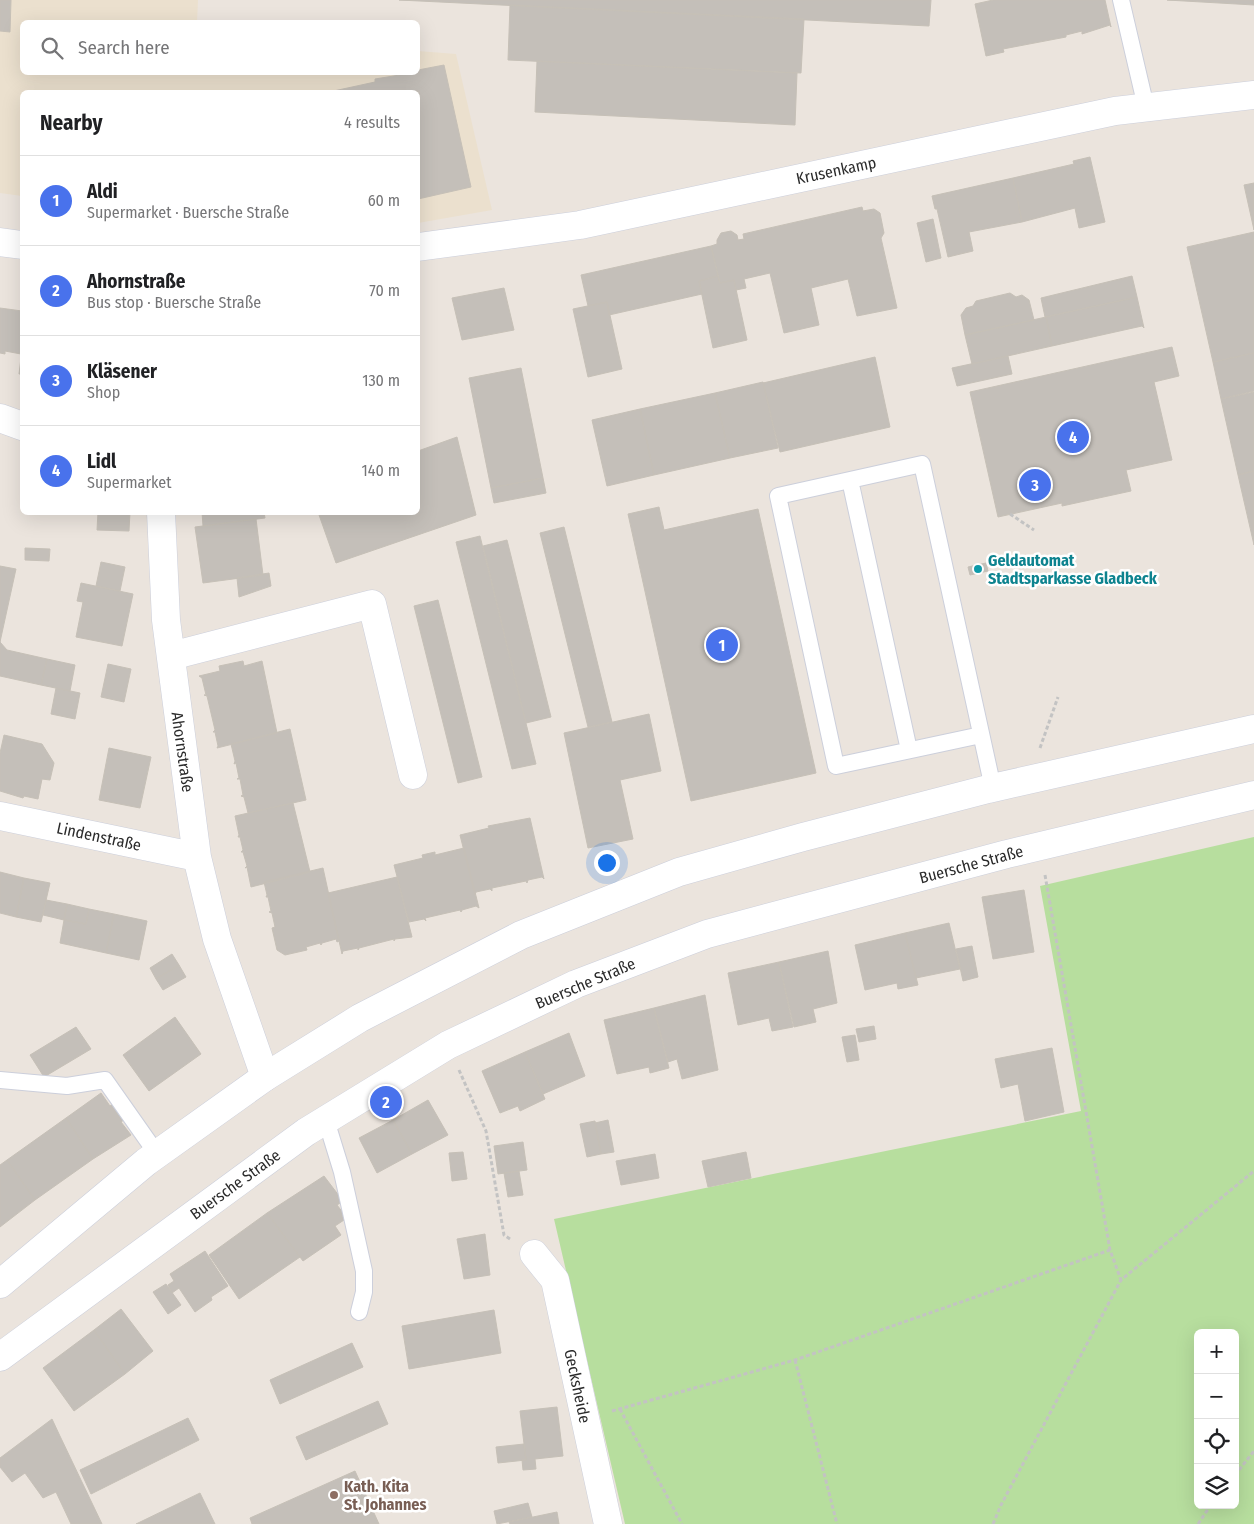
<!DOCTYPE html>
<html lang="en">
<head>
<meta charset="utf-8">
<style>
	:root { --surface:#fff; --page:#f6f6f6; --text:#202124; --muted:#757577; --line:#e0e0e0; --accent:#4972ec }
	body { margin:0; font-family:"Fira Sans Condensed",sans-serif; background:var(--page); color:var(--text) }
	.controls { position:absolute; right:15px; bottom:15px; display:grid; overflow:hidden; border-radius:8px; box-shadow:0 5px 20px #0002 }
	.controls button { width:45px; height:45px; display:grid; place-items:center; padding:0; border:0; border-bottom:1px solid var(--line); background:var(--surface); color:var(--text); font:25px sans-serif }
	.you { position:absolute; left:606px; top:862px; width:18px; height:18px; margin:-12px; border:4px solid #fff; border-radius:50%; background:#1a73e8; box-shadow:0 0 0 8px #1a73e833 }
	.badge { display:grid; place-items:center; width:32px; height:32px; border-radius:50%; background:var(--accent); color:#fff; font-size:16px; font-weight:700 }
	.pin { position:absolute; translate:-50% -50%; border:2px solid #fff; box-shadow:0 1px 5px #0006 }
	.list { margin:0; padding:0; list-style:none }
	h2 { display:flex; justify-content:space-between; align-items:center; height:65px; margin:0; padding:0 20px; font-size:21px }
	h2 small { font-size:16px; font-weight:400; color:var(--muted) }
	.list li { display:grid; grid-template-columns:32px 1fr auto; gap:15px; align-items:center; box-sizing:border-box; height:90px; padding:0 20px; border-top:1px solid var(--line) }
	.list b { display:block; font-size:19px; white-space:nowrap }
	.list p { margin:0; font-size:16px; white-space:nowrap; color:var(--muted) }
	.list em { font-size:16px; font-style:normal; color:var(--muted) }
	.icon { flex:none; width:28px; height:28px; fill:none; stroke:currentColor; stroke-width:2; stroke-linecap:round; stroke-linejoin:round }
	.map { position:relative; flex:none; width:1254px; height:1524px; overflow:hidden }
	.search { position:absolute; background:var(--surface); box-shadow:0 5px 20px #0002; left:20px; top:20px; width:400px; height:55px; display:flex; align-items:center; gap:12px; box-sizing:border-box; padding:0 18px; border-radius:8px; color:var(--muted); font-size:19px }
	.panel { position:absolute; background:var(--surface); box-shadow:0 5px 20px #0002; left:20px; top:90px; width:400px; height:425px; border-radius:8px }
	.map>svg:first-child { display:block }
	.education { fill:#ebe0ce }
	.green { fill:#b7de9e; fill-rule:evenodd }
	.building { fill:#c4bfb9; stroke:#c6c0b7 }
	.lines { fill:none; stroke-linecap:round; stroke-linejoin:round }
	.service-casing { stroke:#cccfdb; stroke-width:18 }
	.minor-casing { stroke:#cccfdb; stroke-width:29 }
	.secondary-casing { stroke:#cccfdb; stroke-width:29 }
	.path { stroke:#c3c3c3; stroke-width:3; stroke-dasharray:4 2.5; stroke-linecap:butt }
	.service { stroke:#fff; stroke-width:16 }
	.minor { stroke:#fff; stroke-width:28 }
	.secondary { stroke:#fff; stroke-width:28 }
	.culture-dot { fill:#0f9aa8; stroke:#fff; stroke-width:2 }
	.education-dot { fill:#8d6e63; stroke:#fff; stroke-width:2 }
	.labels { text-anchor:middle; stroke-width:5; stroke-linejoin:round; paint-order:stroke }
	.street-label { font-size:16px; fill:#2a2a2a; stroke:#fff }
	.culture-label { font-size:16px; font-weight:bold; fill:#0d838f; stroke:#fff; text-anchor:start }
	.education-label { font-size:16px; font-weight:bold; fill:#785e54; stroke:#fff; text-anchor:start }
</style>
</head>
<body>
<div class="map">
<svg width="1254" height="1524" viewBox="0 0 1254 1524">
	<rect width="100%" height="100%" fill="#ebe4dd"/>
	<path class="education" d="M0,0H198L197,22H22V72H418V51L456,54L492,210L418,223V92H22V196L0,193Z"/>
	<path class="green" d="M1254,837V1524H625L554,1219L1081,1111L1040,886ZM1198,1333H1235V1505H1198Z"/>
	<path class="building" d="M0,0H11L10,32L0,31Z
		M399,0H931L929,26Z
		M993,0H1105L1111,27L1110,25L1082,34V31L1066,35V37L1003,49L1004,52L986,56L975,4Z
		M1167,0H1254V5Z
		M510,5L804,19L801,73L508,60Z
		M537,61L797,73L795,125L535,112Z
		M444,65L471,187L418,199V92H329L375,82V79L418,72V70Z
		M1090,157L1105,222L1079,228L1075,208L1022,222L1013,178L1074,164L1073,161Z
		M1013,178L1022,222L969,232L973,251L948,257L937,209H935L932,196Z
		M1254,183V230L1244,185Z
		M862,207L863,211L874,209L880,213L884,233L881,238L897,308L857,316L848,279L811,288L819,325L784,333L770,273L744,279L746,288L736,290L734,280L720,283L711,246L717,244V240L721,233L731,231L737,235L738,240L744,239L743,234Z
		M933,219L941,258L926,262L917,223Z
		M1254,232V353L1213,362L1187,247Z
		M711,246L718,276L699,281L702,294L609,315L607,302L588,306L581,275Z
		M718,276L720,283L734,280L747,340L713,348L699,281Z
		M1132,276L1137,297L1045,317L1041,298Z
		M504,288L514,330L462,340L452,298Z
		M1010,293L1016,297L1022,295L1029,300L1034,320L965,335L961,315L966,308L973,306L976,301Z
		M1137,297L1144,328L1142,326L1052,346L1046,317Z
		M607,302L622,369L588,377L573,309Z
		M0,308L22,311L21,357V354L5,351V354L0,353Z
		M1046,317L1052,346L972,364L965,335Z
		M1172,347L1179,376L1154,382L1172,460L1126,470L1131,491L1062,506V503L998,517L970,392Z
		M22,350V374H19Z
		M1254,353V391L1221,399L1213,362Z
		M1008,356L1012,374L957,386L952,368Z
		M875,357L890,427L780,452L763,383Z
		M521,368L543,478L491,488L469,378Z
		M763,382L778,448L730,458L715,393Z
		M1254,392V471L1238,475L1221,399Z
		M715,393L730,458L654,475L640,409Z
		M640,409L654,475L607,486L592,420Z
		M457,437L476,515L336,563L318,512H418V451Z
		M1254,471V545L1238,475Z
		M543,478L546,493L494,503L491,488Z
		M659,507L664,530L758,509L816,773L691,801L628,514Z
		M98,512H130L129,531L97,530Z
		M202,512H264L265,518L203,526Z
		M256,519L263,575L203,583L195,527Z
		M564,527L612,722L588,727L540,533Z
		M480,536L536,764L512,769L456,542Z
		M507,540L551,717L526,723L483,546Z
		M25,548L50,549L49,561L25,560Z
		M101,562L125,567L120,591L96,586Z
		M986,563L988,571L970,575L968,567Z
		M0,566L16,569L0,642L7,650L47,659L41,685L0,676Z
		M269,573L271,586L239,597L237,578Z
		M81,583L133,594L122,646L76,637L83,602L77,601Z
		M438,600L482,777L458,783L414,606Z
		M47,659L75,665L70,691L41,685Z
		M243,661L244,666L262,661L277,733L217,748L218,746L215,732H213L215,730L207,696L204,695H206L202,678L199,676L220,671L219,666Z
		M108,664L131,669L124,702L101,697Z
		M56,688L80,693L75,719L51,714Z
		M649,714L661,771L620,780L633,839L588,848L564,733Z
		M290,729L306,800L248,813L244,797L241,796L243,795L240,779H237L239,778L236,763L234,764L235,761L231,744Z
		M4,735L42,744L54,763L50,780L42,779L38,799L24,796L23,798L0,791V753Z
		M109,748L151,757L140,808L99,800Z
		M293,803L310,872L251,887L247,867L245,868L247,866L243,852H241L243,850L240,837H238L239,835L235,816Z
		M530,818L544,879L542,877L528,880L527,883L526,881L492,888V891L490,889L476,892L475,895L460,835L489,828L488,826Z
		M464,848L479,908L476,906L462,910L461,912L460,910L425,918L426,921L424,919L409,922L394,865L423,858L422,855L435,852V855Z
		M323,868L339,941L337,942L336,939L322,943L321,945L320,943L306,947L307,950L285,955L277,950L272,928L275,927L272,913L269,912L271,911L268,897H266L267,895L264,882Z
		M0,872L24,878L16,917L0,913Z
		M397,877L412,937L395,939L394,941V939L359,948L358,950V948L343,951L342,954L328,893Z
		M24,878L50,883L41,922L16,917Z
		M1024,890L1034,952L993,959L982,897Z
		M46,900L67,904L64,920L43,915Z
		M67,904L89,909L86,924L64,920Z
		M89,909L114,914L106,953L60,943L64,920L86,924Z
		M114,914L147,921L139,960L106,953Z
		M949,923L960,969L916,978L905,933Z
		M905,933L918,985L898,989L897,983L865,990L855,945Z
		M972,946L978,977L963,981L956,949Z
		M828,951L837,1003L813,1009L816,1022L794,1027L779,962Z
		M172,954L179,965L156,979L150,968Z
		M779,962L793,1027L772,1031L769,1018L738,1025L728,973Z
		M179,965L186,977L163,990L156,979Z
		M705,995L718,1070L682,1079L677,1059L668,1062L654,1008Z
		M654,1008L669,1068L650,1073L649,1067L617,1074L604,1020Z
		M175,1017L201,1054L149,1091L123,1055Z
		M874,1026L876,1039L859,1042L856,1029Z
		M76,1027L91,1049L44,1077L30,1055Z
		M569,1033L585,1076L543,1094L525,1052Z
		M855,1035L859,1060L847,1062L842,1037Z
		M1052,1048L1064,1112L1025,1121L1018,1084L1001,1088L995,1059Z
		M525,1052L545,1099L520,1111L518,1106L500,1113L482,1071Z
		M101,1093L110,1106L114,1103L125,1119L121,1122L131,1135L93,1159L66,1118Z
		M428,1100L448,1135L412,1154L393,1120Z
		M66,1118L93,1159L35,1200L7,1160Z
		M393,1120L412,1154L377,1173L359,1138Z
		M608,1120L614,1152L601,1154L595,1123Z
		M595,1121L601,1154L587,1157L580,1124Z
		M523,1142L527,1170L498,1174L494,1146Z
		M463,1152L467,1179L452,1181L449,1153Z
		M746,1152L751,1178L708,1187L702,1161Z
		M655,1154L659,1178L621,1185L616,1161Z
		M7,1160L35,1200L0,1227V1165Z
		M519,1171L523,1195L508,1197L504,1173Z
		M324,1176L343,1201L337,1205L347,1218L335,1226L341,1235L303,1261L267,1213Z
		M267,1213L300,1257L239,1299L209,1255Z
		M485,1234L490,1275L464,1279L457,1239Z
		M205,1251L228,1286L211,1297L212,1300L195,1312L179,1288L172,1293L168,1285L174,1281L170,1274Z
		M166,1284L181,1305L168,1314L153,1292Z
		M121,1309L153,1351L125,1374L94,1330Z
		M494,1310L501,1353L409,1369L402,1326Z
		M94,1330L125,1374L74,1411L43,1368Z
		M352,1343L363,1367L280,1404L270,1380Z
		M378,1401L388,1424L306,1460L296,1437Z
		M557,1407L563,1456L535,1459L536,1469L523,1470L522,1460H526L520,1411Z
		M188,1418L199,1440L91,1494L80,1470Z
		M52,1419L59,1434L102,1524H71L56,1492L43,1498L25,1473L12,1482L0,1467V1458Z
		M524,1444L526,1460L498,1463L496,1447Z
		M355,1471L379,1524H252L250,1518Z
		M200,1493L215,1524H136Z
		M528,1503L532,1517L497,1524L494,1511Z
		M557,1512L559,1524H510L509,1522Z"/>
	<g class="lines">
		<defs>
			<path id="service" d="M1121,0L1146,107
				M850,480L909,750
				M981,735L836,766L778,496L922,464L993,788
				M0,1080L67,1086L105,1080L157,1154
				M326,1120L342,1172L364,1271V1292L359,1312"/>
			<path id="minor" d="M0,242L22,245
				M418,247L580,225L1115,111L1254,95
				M0,418L22,426
				M161,512L166,620L197,857L217,939L265,1077
				M171,656L372,604L413,775
				M0,816L197,857
				M534,1254L555,1280L608,1524"/>
			<path id="secondary" d="M0,1284L146,1162L265,1077L360,1018L521,935L679,872L803,837L988,789L1254,729
				M0,1357L306,1132L448,1045L576,984L707,934L1007,854L1254,795"/>
		</defs>
		<use href="#service" class="service-casing"/>
		<use href="#minor" class="minor-casing"/>
		<use href="#secondary" class="secondary-casing"/>
		<path class="path" d="M1010,514L1034,530
			M1040,748L1058,697
			M1045,875L1110,1250L1121,1280
			M459,1070L486,1131L504,1235L510,1239
			M795,1360L837,1524
			M620,1409L682,1524
			M612,1411L795,1360L1110,1250
			M1235,1475L1254,1451
			M993,1524L1001,1505L1121,1280L1254,1171
			M1198,1524L1211,1505"/>
		<use href="#service" class="service"/>
		<use href="#minor" class="minor"/>
		<use href="#secondary" class="secondary"/>
	</g>
	<circle class="culture-dot" cx="978" cy="569" r="5"/>
	<circle class="education-dot" cx="334" cy="1495" r="5"/>
	<g class="labels">
		<g class="street-label">
			<text transform="translate(836 170) rotate(-12)" y="6">Krusenkamp</text>
			<text transform="translate(183 752) rotate(82)" y="6">Ahornstraße</text>
			<text transform="translate(99 836) rotate(12)" y="6">Lindenstraße</text>
			<text transform="translate(971 864) rotate(-15)" y="6">Buersche Straße</text>
			<text transform="translate(585 983) rotate(-23)" y="6">Buersche Straße</text>
			<text transform="translate(235 1184) rotate(-36)" y="6">Buersche Straße</text>
			<text transform="translate(578 1386) rotate(78)" y="6">Gecksheide</text>
		</g>
		<g class="culture-label">
			<text x="988" y="566">Geldautomat<tspan x="988" dy="18">Stadtsparkasse Gladbeck</tspan></text>
		</g>
		<g class="education-label">
			<text x="344" y="1492">Kath. Kita<tspan x="344" dy="18">St. Johannes</tspan></text>
		</g>
	</g>
</svg>
<div class="controls">
<button>+</button>
<button>−</button>
<button><svg class="icon" aria-label="locate" viewBox="0 0 24 24"><circle cx="12" cy="12" r="6"/><path d="M12 2v4M12 18v4M2 12h4M18 12h4"/></svg></button>
<button><svg class="icon" aria-label="layers" viewBox="0 0 24 24"><path d="M12 4l9 5-9 5-9-5zM3 14l9 5 9-5"/></svg></button>
</div>
<div class="you"></div>
<div class="pin badge" style="left:722px;top:645px">1</div>
<div class="pin badge" style="left:386px;top:1102px">2</div>
<div class="pin badge" style="left:1035px;top:485px">3</div>
<div class="pin badge" style="left:1073px;top:437px">4</div>
<div class="search"><svg class="icon" aria-label="search" viewBox="0 0 24 24"><circle cx="10" cy="10" r="6"/><path d="M15 15l6 6"/></svg>Search here</div>
<section class="panel">
<h2>Nearby<small>4 results</small></h2>
<ul class="list">
<li><span class="badge">1</span><div><b>Aldi</b><p>Supermarket · Buersche Straße</p></div><em>60 m</em></li>
<li><span class="badge">2</span><div><b>Ahornstraße</b><p>Bus stop · Buersche Straße</p></div><em>70 m</em></li>
<li><span class="badge">3</span><div><b>Kläsener</b><p>Shop</p></div><em>130 m</em></li>
<li><span class="badge">4</span><div><b>Lidl</b><p>Supermarket</p></div><em>140 m</em></li>
</ul>
</section>
</div>
</body>
</html>
